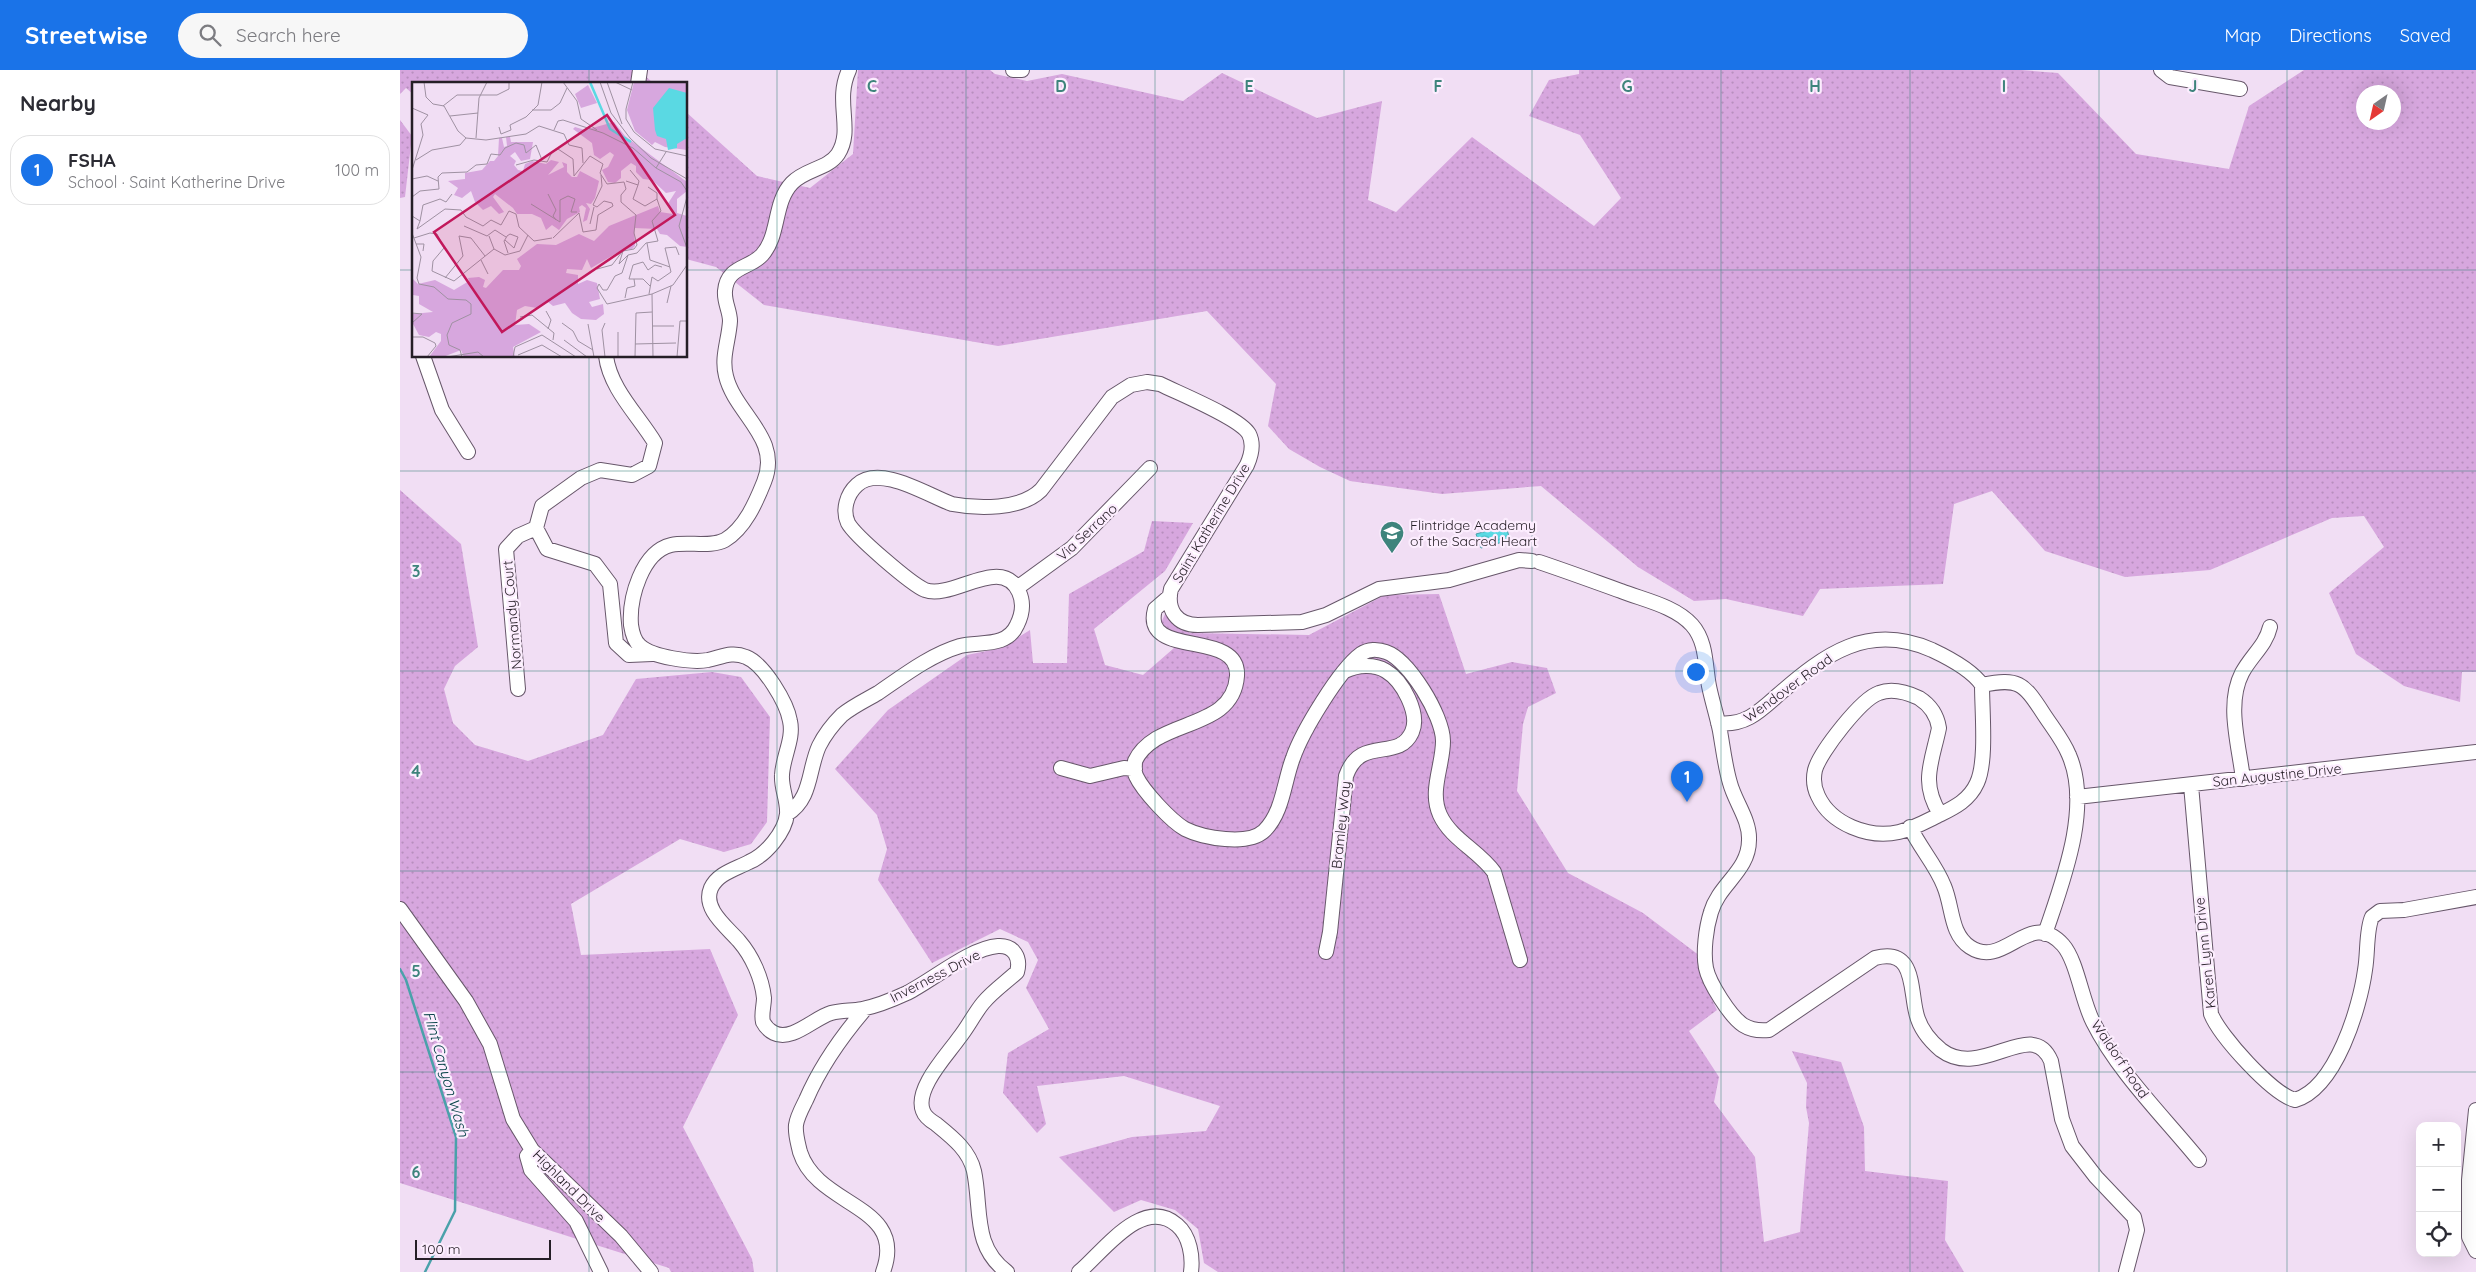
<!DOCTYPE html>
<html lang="en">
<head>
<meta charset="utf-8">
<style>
	:root { --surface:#fff; --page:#f7f7f7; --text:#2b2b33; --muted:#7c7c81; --line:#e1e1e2; --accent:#1a73e8 }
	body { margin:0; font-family:Quicksand,sans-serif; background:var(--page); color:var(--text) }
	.controls { position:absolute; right:15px; bottom:15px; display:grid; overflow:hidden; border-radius:10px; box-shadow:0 5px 20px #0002 }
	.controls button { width:45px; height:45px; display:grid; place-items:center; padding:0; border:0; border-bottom:1px solid var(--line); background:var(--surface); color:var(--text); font:25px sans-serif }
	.compass { position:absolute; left:1956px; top:15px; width:45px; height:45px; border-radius:50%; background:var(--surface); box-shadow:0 5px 20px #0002; rotate:214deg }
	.scale { position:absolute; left:15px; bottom:12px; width:136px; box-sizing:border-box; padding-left:5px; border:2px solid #251e26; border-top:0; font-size:14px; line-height:18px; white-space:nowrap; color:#251e26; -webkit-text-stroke:4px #fcedfe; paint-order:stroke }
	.you { position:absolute; left:1295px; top:601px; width:18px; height:18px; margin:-12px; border:4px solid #fff; border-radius:50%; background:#1a73e8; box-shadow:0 0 0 8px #1a73e833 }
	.badge { display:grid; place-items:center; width:32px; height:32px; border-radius:50%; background:var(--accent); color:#fff; font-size:16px; font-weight:700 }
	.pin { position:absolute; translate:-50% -41px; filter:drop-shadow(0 1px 2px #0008) }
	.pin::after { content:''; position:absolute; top:26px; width:18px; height:15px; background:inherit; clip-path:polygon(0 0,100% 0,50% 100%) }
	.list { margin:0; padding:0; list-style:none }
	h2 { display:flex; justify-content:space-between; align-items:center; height:65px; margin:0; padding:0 20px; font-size:21px }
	h2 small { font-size:16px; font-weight:400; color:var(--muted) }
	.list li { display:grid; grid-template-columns:32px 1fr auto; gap:15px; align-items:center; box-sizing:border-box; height:70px; margin:0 10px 10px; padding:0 10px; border:1px solid var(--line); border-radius:20px }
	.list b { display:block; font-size:19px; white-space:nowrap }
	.list p { margin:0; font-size:16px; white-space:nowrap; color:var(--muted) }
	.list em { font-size:16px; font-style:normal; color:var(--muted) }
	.icon { flex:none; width:28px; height:28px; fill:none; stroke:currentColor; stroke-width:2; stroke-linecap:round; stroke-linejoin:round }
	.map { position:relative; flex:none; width:2076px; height:1202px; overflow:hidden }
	header { display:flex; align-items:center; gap:30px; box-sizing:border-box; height:70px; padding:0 25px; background:var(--accent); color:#fff }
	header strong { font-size:24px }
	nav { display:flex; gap:28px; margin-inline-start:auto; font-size:18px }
	.search { width:350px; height:45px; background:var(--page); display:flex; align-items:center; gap:12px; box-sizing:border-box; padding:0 18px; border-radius:28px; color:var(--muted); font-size:19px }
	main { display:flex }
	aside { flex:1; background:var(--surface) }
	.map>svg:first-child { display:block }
	.grass { fill:url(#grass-dots); fill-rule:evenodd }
	.water { fill:url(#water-waves); stroke:#4aa1aa }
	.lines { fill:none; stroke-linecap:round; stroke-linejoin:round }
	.stream { stroke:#4aa1aa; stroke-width:2.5 }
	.minor-casing { stroke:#67576a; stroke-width:16 }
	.minor { stroke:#fff; stroke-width:14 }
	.grid { fill:none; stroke:#3e847c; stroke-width:1; stroke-opacity:0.55 }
	.labels { text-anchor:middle; stroke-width:4.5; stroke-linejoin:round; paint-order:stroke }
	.street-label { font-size:14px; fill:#251e26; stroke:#fcedfe }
	.poi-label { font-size:14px; fill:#251e26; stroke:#fcedfe; text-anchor:start }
	.water-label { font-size:15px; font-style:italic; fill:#054247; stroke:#fcedfe }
	.inset-river { fill:none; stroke:#5ad9e3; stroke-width:2.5 }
	.inset-road { fill:none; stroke:#9f91a2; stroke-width:1 }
	.view { fill:#c2185b; fill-opacity:0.15; stroke:#c2185b; stroke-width:2.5 }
	.inset-edge { fill:none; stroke:#251e26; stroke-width:2.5 }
	.grid-label { font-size:16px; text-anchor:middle; font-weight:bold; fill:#3e847c; stroke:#fcedfe; stroke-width:4.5; stroke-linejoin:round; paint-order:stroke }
</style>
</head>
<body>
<header>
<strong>Streetwise</strong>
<div class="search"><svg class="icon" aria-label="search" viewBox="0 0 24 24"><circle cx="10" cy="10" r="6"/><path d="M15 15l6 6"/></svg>Search here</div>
<nav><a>Map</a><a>Directions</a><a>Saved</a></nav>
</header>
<main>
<aside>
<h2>Nearby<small></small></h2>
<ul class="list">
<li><span class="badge">1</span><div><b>FSHA</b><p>School · Saint Katherine Drive</p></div><em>100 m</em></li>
</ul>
</aside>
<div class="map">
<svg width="2076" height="1202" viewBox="0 0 2076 1202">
	<defs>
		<pattern id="grass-dots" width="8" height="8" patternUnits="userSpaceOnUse" patternTransform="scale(1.25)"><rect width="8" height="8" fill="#d7a7de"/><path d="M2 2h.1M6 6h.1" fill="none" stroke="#b88fbe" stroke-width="1.8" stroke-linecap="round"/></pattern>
		<pattern id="water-waves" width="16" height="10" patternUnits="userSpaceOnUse" patternTransform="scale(1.25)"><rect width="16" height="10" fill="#5ad9e3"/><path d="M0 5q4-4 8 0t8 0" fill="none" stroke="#4ebac3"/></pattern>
	</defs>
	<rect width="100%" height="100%" fill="#f1def4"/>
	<path class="grass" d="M0,0H239L254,14H14V25L6,18L0,24Z
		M458,0H590L595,4L627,11L662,4L783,31L822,3L917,48L982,31L968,130L996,142L1072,67L1194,156L1221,128L1180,65L1129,46L1149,10L1179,4V0H1621L1658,3L1736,84L1829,99L1849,36L1904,0H2076V602H2062L2060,632L2004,616L1956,584L1929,523L1984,477L1964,446L1932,448L1810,500L1725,507L1645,481L1592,421L1554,434L1543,514L1420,519L1403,546L1326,529L1294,531L1238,497L1141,416L1042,424L950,411L920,397L889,379L868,356L876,314L807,241L598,276L364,235L316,197L286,189V42L357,106L410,118L453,84ZM1964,22H1994V52H1964Z
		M0,50L12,66L5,127L0,128Z
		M0,420L61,474L78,577L55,596L44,619L53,653L75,675L128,691L203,665L236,609L312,602L341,607L370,647L367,752L351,774L324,782L280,769L171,834L181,885L310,879L338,945L283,1057L352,1189L354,1202H271L269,1198L0,1113Z
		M752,451L793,453L765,501L694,559L705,595L743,605L774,578L761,553L765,544L790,563L909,565L985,525L1039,524L1066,604L1112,592L1147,598L1156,623L1128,637L1123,654L1117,721L1168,803L1243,843L1300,886V904L1317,940L1289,961L1319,1007L1314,1032L1355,1087L1364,1172L1400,1162L1409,1053L1406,1037L1407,1013L1392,981L1441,992L1464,1057L1465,1101L1548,1111L1545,1170L1564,1202H818L804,1193L798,1159L775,1140L741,1130L714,1142L659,1087L732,1067L806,1061L820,1036L724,1006L637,1016L646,1054L637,1063L603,1023L608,983L649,959L626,918L638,890L628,872L600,859L532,893L478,810L487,779L477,745L435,699L488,640L567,585L601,578L630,560L633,593H667L669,524L744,481Z"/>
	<path class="water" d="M1106,456L1110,470L1081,478L1076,464Z"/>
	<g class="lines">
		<path class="stream" d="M0,899L6,910L56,1067L55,1141L25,1202"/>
		<defs>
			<path id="minor" d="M449,0C434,32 454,59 438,84C428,99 405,99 392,113C373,133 380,165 362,185C349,199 327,196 325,221C324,232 330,241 330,251C329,270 321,287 326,306C335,344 382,368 364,412C356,432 345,458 325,470C310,478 288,471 271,475C242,482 229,528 231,555C232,562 234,571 240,576C252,587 292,593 308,590C322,587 332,581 346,587C364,594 387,633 390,651C394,669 383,686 382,705C381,718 388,731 387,744C385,762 366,785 349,792C336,799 318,803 311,818C302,839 327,857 339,871C352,886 362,908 364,928C364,936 361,944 363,952C365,956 370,961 374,963C392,972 414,948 431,943C441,940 452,941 462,939C477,936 494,929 507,923C533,910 570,878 598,876C614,875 621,888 617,902C605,913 593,921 583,933C574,944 568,957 559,968C548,984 514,1019 523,1041C525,1047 531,1051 536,1054C552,1067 569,1080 574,1101C582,1139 572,1176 607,1202
				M613,0H622
				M1761,0L1770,7L1840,19
				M238,14L240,0
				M23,286L42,340L68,382
				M206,286C210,319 239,346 255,373L249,396L232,405L200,400L181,408L142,436L136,458L147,479L195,494L210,514L216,573L229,585L252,584
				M1139,492C1166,501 1193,511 1221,521C1244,530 1275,536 1292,555C1307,572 1305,596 1309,616C1312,631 1317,646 1320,661C1323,678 1325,696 1330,713C1335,732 1350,750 1349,770C1349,801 1319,814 1311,842C1306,858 1303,882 1306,898C1309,913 1330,946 1343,955C1351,960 1360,961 1369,960L1475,888C1515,877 1510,918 1516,942C1519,957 1529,970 1541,980C1582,1011 1632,946 1651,991L1662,1049L1672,1076L1696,1107L1734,1147L1737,1160L1726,1202
				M617,518L672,478L750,398
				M770,526L755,539C741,590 840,558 837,606C833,662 756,647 735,691C735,696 734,702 736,706C743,721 771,751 785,759C803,768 848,776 864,761C883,743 884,711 893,688C902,662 939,600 961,584C968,579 978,579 986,582C1009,590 1043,646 1043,671C1043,696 1029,721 1040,745C1051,769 1079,781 1094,802L1120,890
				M118,619L106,479L118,466L136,458
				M1318,653C1345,656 1359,642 1378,625C1425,584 1468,552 1532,580C1549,588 1572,600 1582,615C1618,608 1623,612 1643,643C1652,657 1663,670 1669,685C1692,738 1662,813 1645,864
				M661,698L690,706L724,698L735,699
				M1843,709C1839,675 1826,634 1842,603C1851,586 1866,575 1870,557
				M1791,715L1811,944C1820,966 1872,1024 1895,1030C1936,1018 1960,937 1965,900C1968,884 1966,860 1972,847L1980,841L2004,840L2076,827
				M1677,727L2076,682
				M387,744C412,729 408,700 419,676C425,664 433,654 442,645C453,636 466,630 478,623C503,606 530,585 560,576C579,571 607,578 617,555C622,545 624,533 619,522C602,484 553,530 525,520C511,514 455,466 448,453C442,440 447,424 457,415C480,394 527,425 552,434C578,439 621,440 641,420L712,327L731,315L747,312L760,314C780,324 840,348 849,364C854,374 851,386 847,395L771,519C766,540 777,555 798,555L902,552L926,545L979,519L1049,510L1119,490L1132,491
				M1540,744C1520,712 1532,692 1539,658C1537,645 1530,635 1519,628C1506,622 1492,618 1479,623C1461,629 1420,682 1415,700C1413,709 1414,718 1418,726C1431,754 1469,769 1499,762C1512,759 1525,752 1537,746C1553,738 1569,731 1577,713C1587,692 1582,641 1582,615
				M1510,757C1520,778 1536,795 1544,816C1553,837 1550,864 1570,877C1605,900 1629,837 1663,875C1677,891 1682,931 1693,952C1718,1002 1764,1047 1799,1090
				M0,839L66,931L90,974L113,1049L132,1080L221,1166L251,1202
				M926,882L930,862L946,706C961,664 998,693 1012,662C1020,644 1003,611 986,601C974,594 958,595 945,601
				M466,938C441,967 421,995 406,1030C402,1038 397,1047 396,1055C395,1064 398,1073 400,1082C418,1138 508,1134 483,1202
				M2076,1040L2069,1110V1167L2076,1181
				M132,1080L127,1086L131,1100L176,1151L201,1202
				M679,1202C703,1182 743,1125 777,1155C790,1166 793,1187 791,1202"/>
		</defs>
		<use href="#minor" class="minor-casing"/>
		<use href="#minor" class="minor"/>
	</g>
	<path class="grid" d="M189,0V14M377,0V1202M566,0V1202M755,0V1202M944,0V1202M1132,0V1202M1321,0V1202M1510,0V1202M1699,0V1202M1887,0V1202M0,200H14M286,200H2076M189,286V1202M0,401H2076M0,601H2076M0,801H2076M0,1002H2076"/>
	<defs>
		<symbol id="school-pin" viewBox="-11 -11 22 30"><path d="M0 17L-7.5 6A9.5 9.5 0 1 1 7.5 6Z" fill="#3e847c" stroke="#fcedfe"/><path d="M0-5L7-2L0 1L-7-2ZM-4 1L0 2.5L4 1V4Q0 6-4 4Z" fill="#fff"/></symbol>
	</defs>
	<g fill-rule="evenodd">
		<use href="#school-pin" x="978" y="449" width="28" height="38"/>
	</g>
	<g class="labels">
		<g class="street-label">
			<text transform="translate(811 453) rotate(-59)" y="5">Saint Katherine Drive</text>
			<text transform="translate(687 462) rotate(-43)" y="5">Via Serrano</text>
			<text transform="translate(112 545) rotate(-95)" y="5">Normandy Court</text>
			<text transform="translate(1388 618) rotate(-36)" y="5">Wendover Road</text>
			<text transform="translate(1877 705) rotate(-6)" y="5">San Augustine Drive</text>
			<text transform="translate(941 755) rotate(-84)" y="5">Bramley Way</text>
			<text transform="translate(1805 883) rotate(-96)" y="5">Karen Lynn Drive</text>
			<text transform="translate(535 906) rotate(-27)" y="5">Inverness Drive</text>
			<text transform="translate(1720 989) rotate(56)" y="5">Waldorf Road</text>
			<text transform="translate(169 1116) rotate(45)" y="5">Highland Drive</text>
		</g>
		<g class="poi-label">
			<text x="1010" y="460">Flintridge Academy<tspan x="1010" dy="16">of the Sacred Heart</tspan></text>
		</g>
		<g class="water-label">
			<text transform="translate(46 1004) rotate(74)" y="5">Flint Canyon Wash</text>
		</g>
	</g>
	<g transform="translate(12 12)">
		<rect width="275" height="275" fill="#f1def4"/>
		<path d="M202,40L213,54L275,100V109L265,117V131L275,134V165L268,164L255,153L248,152L245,147L222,146L223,164L220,167L210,168L179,186L175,177L170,188L155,187L154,191L166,193V202L175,198L185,201L188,217L177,220L180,225L191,222L192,232L184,238L169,237L160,231L153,221L141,224L136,220L125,226L113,224L105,228L103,243L117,242L129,250L101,265L103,275H52L49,268L31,275H17L29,259V252L24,250L17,255L7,253L0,240V232L21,230L7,222V214L1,213L0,196L6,202L23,198L42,208L57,199L56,196L67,195L73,198L71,205L74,206L91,188H107L109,184L105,177L125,162L144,163L167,152L182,159L197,144L246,124L248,130L261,132L255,123L264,109L254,111L240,98L231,97L224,90V84L219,81L209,89V96L203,101L196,100L190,88L196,85L202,73L198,70L188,77L182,73L180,61L161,47L163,45L173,48ZM94,55H98L99,60H121L118,77L109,79L103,70L98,74L104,79L102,83L106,88L111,89L113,82L120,79L134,82L139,78L147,80L136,93L152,85L150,80L155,82V90L160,95H165L168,89L187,99L183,116L179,122L174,121L178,127L175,138L171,140L174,126L170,123L167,125L168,130L155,137L147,148L140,143L134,148L129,136L120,132H105L101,126L83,112L81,115L92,130L87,132L79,124L71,128L63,120L59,109L50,116L42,113L46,106L36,99L53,97V91L70,88L78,79H82L86,74L87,56H90L92,65L95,64Z" fill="#d7a7de"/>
		<path d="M222,0H275V68L253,65L243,60L240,63L223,49L215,28ZM176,3L185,21L169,26L163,12Z" fill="#d7a7de"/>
		<path d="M257,6L275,11V56L265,62V66L256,68L254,57L245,54L243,48L241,26Z" fill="#5ad9e3"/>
		<path class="inset-river" d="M178,0L198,47L219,60"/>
		<path class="inset-road" d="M12,0L14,15L21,22L32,24L46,49L54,56M151,0L165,19L169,37L185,48M188,0L199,31L218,56L239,76L275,97M195,0L210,42M203,0L220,8M221,0L214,27V37L222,50L243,67L275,74M31,24L45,13H85L97,7V0M0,26L16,33L9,42L11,53L0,88M120,28H139L148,21L155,6M38,34L66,31M87,45L89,52L99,48M99,48L98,43L114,35L126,23L130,0M142,48L146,39L151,38L191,51L221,66L244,86M64,56L67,16L75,0M254,70L244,86L269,100L275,109M4,78L20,68L48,63L54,56L74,58L114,52L127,44L152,52L157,63L170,66L171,81M104,83L122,78L135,80L140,70L146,67L161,77L162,94L178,74L191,82L188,91L195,102L212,100L214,107L209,113V120L224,133L222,151L225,163L222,167L211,169L207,182L216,173L210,191L203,194L195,208H191L187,202L185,206L195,222L240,212M218,88L227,99L226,103M0,97L15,94L26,99M214,99L226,103L221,117L233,124L245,117L249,129L240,139L246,159L234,161L225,171L216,173M236,105L245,111V117M136,112L144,128L141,134L144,138M0,115L8,109L27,107L26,95L30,91L55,90L64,83L75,82L79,72L88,73L93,66L104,61L112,63L114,71L124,63L130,78M275,115L267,144L275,166M119,122L148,140V118L156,114L163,117L159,130H165M0,134L8,139L5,147L33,127L49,128L54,135L71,144L79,138L89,143L97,129L104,132L107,145L122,159L140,156M8,139L11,123L28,117L34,120L40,112M178,142L182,125M52,144L75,154L83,148L94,155M0,151L9,175L5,196L7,202L22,205L36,217L54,218L59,222V232L40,241L35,253L37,263L48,268L50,275M77,154L82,167L93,173L108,169L116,153M2,156L18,151L25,152L32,166L21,179L20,189L42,199L82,167M141,156L167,131L171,150L184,148L186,133L201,124L200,121L192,119L185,125L181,123L190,104L189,93M93,158L102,166L106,155L98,152L95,154L94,156L92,159L96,171M235,161L238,178L258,185M4,162H12L11,169M69,178L76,192M185,187L200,183L210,170M33,196L51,174L47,154L59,156L73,174M222,197H231L238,204M237,212L240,195L246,199L259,190L253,166L264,165L267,173M213,216L215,206L223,204L222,197H217L221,183L231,180L236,188L243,183L250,185M255,221L259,204M134,229L139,238L136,247M0,231L10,232L0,241M108,235L120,233L142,251L141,258M150,241L161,249L166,259L181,268M193,241L190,248L193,275M176,242L182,275M240,244H262M0,255H11L23,261L24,264L15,275M152,258L175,275M223,262L264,261M106,273L130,263L150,275M35,275L66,270L72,275M101,275L103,265L130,253L164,275M206,275V250M223,275L224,231L240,230M241,275L240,212L261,203L275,183M265,275L268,239H275M275,275V246"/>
		<path class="view" d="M195,33L263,133L90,250L22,150Z"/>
		<rect width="275" height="275" class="inset-edge"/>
	</g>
	<g class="grid-label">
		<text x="472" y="22">C</text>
		<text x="661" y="22">D</text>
		<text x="849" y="22">E</text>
		<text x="1038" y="22">F</text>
		<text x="1227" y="22">G</text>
		<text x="1415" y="22">H</text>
		<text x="1604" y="22">I</text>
		<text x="1793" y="22">J</text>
		<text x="16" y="507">3</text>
		<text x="16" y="707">4</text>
		<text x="16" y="907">5</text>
		<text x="16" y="1108">6</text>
	</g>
</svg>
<div class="controls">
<button>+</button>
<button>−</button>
<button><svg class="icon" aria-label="locate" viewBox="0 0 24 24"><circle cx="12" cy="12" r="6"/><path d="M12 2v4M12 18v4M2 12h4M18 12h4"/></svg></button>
</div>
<svg class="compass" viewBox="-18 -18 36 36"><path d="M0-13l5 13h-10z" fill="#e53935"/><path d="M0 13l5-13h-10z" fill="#7c7c81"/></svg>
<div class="scale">100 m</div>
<div class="you"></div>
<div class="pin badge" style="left:1287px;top:732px">1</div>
</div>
</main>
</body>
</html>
